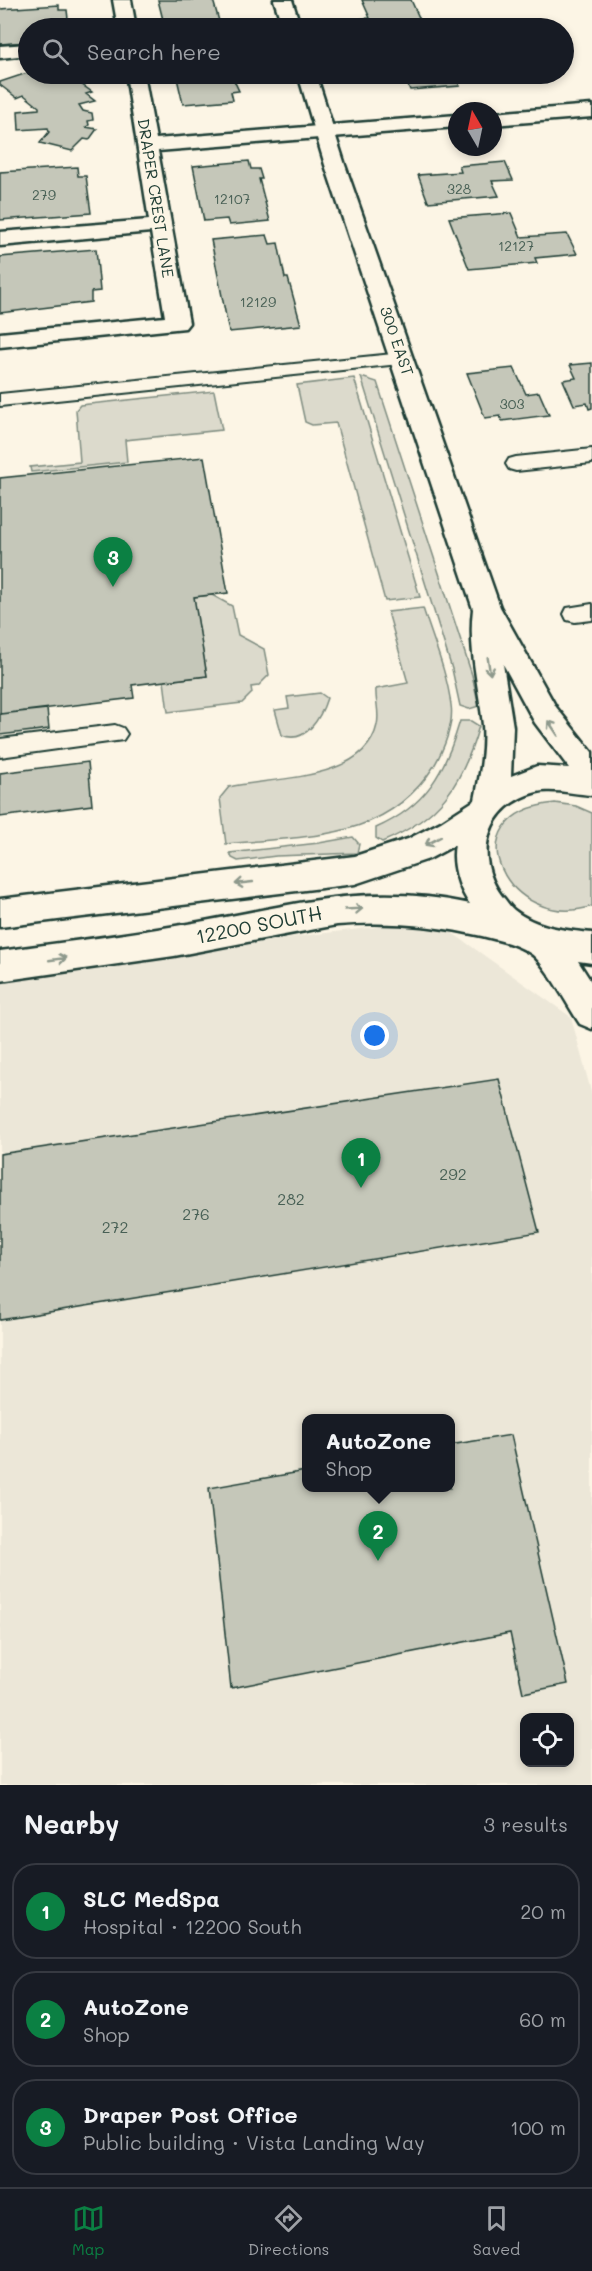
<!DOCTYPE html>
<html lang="en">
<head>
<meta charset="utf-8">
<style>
	:root { --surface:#171b24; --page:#242831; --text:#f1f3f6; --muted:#9ea1a6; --line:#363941; --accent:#0b8043 }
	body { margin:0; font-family:Mali,sans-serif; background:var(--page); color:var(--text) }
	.controls { position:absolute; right:18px; bottom:18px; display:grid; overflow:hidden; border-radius:12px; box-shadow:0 3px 9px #0003 }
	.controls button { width:54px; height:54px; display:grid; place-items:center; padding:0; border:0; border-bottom:2px solid var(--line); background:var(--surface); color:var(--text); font:30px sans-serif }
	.compass { position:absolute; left:448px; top:102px; width:54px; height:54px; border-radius:50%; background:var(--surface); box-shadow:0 3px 9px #0003; rotate:351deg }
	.you { position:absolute; left:375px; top:1036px; width:21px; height:21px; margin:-15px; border:4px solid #fff; border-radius:50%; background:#1a73e8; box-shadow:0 0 0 9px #1a73e833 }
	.badge { display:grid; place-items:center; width:39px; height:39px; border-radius:50%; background:var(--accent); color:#fff; font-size:20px; font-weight:700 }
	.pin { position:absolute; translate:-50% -50px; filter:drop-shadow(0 2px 3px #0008) }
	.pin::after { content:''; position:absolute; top:32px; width:21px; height:18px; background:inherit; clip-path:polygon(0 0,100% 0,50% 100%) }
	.popup { position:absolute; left:302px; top:1414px; width:153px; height:78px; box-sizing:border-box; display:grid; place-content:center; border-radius:12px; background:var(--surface); filter:drop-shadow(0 2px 4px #0005); font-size:20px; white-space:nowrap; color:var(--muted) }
	.popup b { font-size:22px; color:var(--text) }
	.popup::after { content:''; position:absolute; left:50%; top:100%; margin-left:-12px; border:12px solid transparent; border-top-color:var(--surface) }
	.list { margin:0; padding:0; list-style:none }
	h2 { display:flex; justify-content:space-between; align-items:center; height:78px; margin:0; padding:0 24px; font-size:26px }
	h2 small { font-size:20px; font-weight:400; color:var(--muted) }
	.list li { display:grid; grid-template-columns:39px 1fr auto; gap:18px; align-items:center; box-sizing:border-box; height:96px; margin:0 12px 12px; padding:0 12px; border:2px solid var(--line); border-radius:24px }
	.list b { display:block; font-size:22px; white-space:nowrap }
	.list p { margin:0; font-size:20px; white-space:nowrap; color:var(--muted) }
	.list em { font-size:20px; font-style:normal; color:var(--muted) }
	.icon { flex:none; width:33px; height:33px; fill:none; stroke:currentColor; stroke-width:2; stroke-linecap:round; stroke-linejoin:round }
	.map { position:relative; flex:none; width:592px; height:1785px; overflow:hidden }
	.search { position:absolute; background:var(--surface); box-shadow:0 3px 9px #0003; left:18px; right:18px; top:18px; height:66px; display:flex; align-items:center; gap:15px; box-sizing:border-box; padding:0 21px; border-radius:33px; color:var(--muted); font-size:22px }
	.sheet { height:402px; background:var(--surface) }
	nav { display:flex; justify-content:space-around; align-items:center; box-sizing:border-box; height:84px; border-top:2px solid var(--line); background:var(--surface); font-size:16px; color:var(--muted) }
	nav a { display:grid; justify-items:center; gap:3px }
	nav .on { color:var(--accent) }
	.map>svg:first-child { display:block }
	.built { fill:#ece7d8; fill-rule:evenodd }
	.green { fill:#dcdacc; stroke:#7e8c80; stroke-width:1.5 }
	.building { fill:#c5c7b9; stroke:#1f3d34; stroke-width:1.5 }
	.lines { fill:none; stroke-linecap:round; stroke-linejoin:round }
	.lane-casing { stroke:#1f3d34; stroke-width:4 }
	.street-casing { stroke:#1f3d34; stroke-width:5 }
	.secondary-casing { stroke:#1f3d34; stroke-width:5 }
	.lane { fill:#fcf5e5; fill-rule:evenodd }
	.street { fill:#fcf5e5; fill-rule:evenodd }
	.secondary { fill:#fcf5e5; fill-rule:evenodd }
	.oneway { stroke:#8e998c }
	.labels { text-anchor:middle; stroke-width:4.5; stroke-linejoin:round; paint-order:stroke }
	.far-number-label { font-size:14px; fill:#486055 }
	.far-street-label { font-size:16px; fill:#1f3d34; stroke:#fcf5e5 }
	.number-label { font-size:16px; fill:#486055 }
	.street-label { font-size:20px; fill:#1f3d34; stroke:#fcf5e5 }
</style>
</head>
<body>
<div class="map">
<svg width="592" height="1785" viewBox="0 0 592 1785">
	<rect width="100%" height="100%" fill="#fcf5e5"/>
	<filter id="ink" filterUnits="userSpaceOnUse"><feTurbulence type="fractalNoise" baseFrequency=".0167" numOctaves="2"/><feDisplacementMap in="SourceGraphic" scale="12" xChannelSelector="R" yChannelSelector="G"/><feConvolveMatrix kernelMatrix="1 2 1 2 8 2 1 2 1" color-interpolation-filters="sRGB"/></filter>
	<g filter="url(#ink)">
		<path class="built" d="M434,920L571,1017L592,1095V1785H0V972ZM306,1418H450V1488H306ZM524,1718H570V1762H524Z"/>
		<path class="green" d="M361,377L377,382L472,675L479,706L469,709L460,706L452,669Z
			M354,378L420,597L385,601L336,423L312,425L305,422L297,385Z
			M214,391L222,430L125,440L127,462L31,472L30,467L80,462L76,410L80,405Z
			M212,595L232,606L238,635L264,649L269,675L258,686L251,687L252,693L242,703L168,712L164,681L207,676L194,597Z
			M423,608C433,640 447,672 451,705C454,724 444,749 434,766C385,843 306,835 226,844L220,798L229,787C272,777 365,782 377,725C380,713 375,700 376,689L408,683L388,612Z
			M320,693L327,698C321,717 306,745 282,735L275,710L289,708L287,697Z
			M460,721H471L479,726C462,785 440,818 382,842L376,838V828C426,806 445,772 460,721Z
			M555,803L576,806L592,813V906C509,934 447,814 555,803Z
			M353,837L359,844L357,853L276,856L238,861L232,858L230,853L319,843Z"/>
		<path class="building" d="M158,0H213L221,28H165Z
			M362,0H411L421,22H414L416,28H361L357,19L370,18Z
			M59,5V10H67L69,28H28V42L0,44V9Z
			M27,73L32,76L39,74H46L50,77L67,74L92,92L86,94L95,101L79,105L83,111L92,113L93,120L88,121L89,125L86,127L97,129L89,140L84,139L72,151L40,143L49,132L48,128L19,130L18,111L39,109V107L24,95L17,98L0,85V82Z
			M176,74H231L239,91L231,92L233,100L183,104Z
			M378,74H463L465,79H456L460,86L410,90L403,74L379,76Z
			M249,161L251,169H259L262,179H259L270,221L229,225L227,219L204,221L193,166Z
			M505,162L513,180L492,181L499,196L428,202L418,175L461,172L459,166Z
			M77,167L78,176H86L91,213L0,220V172Z
			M511,213L521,237L567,234L577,254L535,258L537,263L469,269L449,218Z
			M267,235L270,244L278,243L285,278H288L301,325L229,332L211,240Z
			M96,249L100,291L91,292V302L0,313V257Z
			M592,363V408L589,409L587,403L574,405L563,380L576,378L570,365Z
			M514,368L526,394L539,392L549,415L502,421L500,416L485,418L467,373Z
			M204,457L228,593L194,597L207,676L132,685L134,698L0,714V478Z
			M47,709L49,729L0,735V714Z
			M88,762L92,805L0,817V773Z
			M499,1079L539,1232L0,1320V1154Z
			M511,1435L568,1684L523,1693L510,1633L231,1688L209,1488L306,1471V1488H450V1445Z"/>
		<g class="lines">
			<defs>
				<path id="lane" d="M403,353L409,355L412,359L409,363L0,406V394Z
					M592,449V463L516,471L509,469L506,464L509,459L516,457Z
					M592,604V620L575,622L567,620L564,614L567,608Z
					M115,725L123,728L127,734L123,740L0,757V739Z"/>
				<path id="street" d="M113,0H131L136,28H118Z
					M28,44V55L0,58V46Z
					M126,74H144L156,139L457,115V127L158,151L189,323L185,328L0,347V333L165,317L151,232L0,246V232L149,220Z
					M592,105V117L493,125V113Z"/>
				<path id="secondary" d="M274,0H292L301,28H283Z
					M298,74H316L345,165L500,607L556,707L592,752V795C575,794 553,788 537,792C487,804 472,856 502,896C506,900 509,906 514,910C537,928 564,930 592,933V963L578,961L592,983V1029L580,1024C569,1008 545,962 530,953C516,944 499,940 482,936C434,925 386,921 337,925L174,956L0,981V951C66,942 133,934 199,922C298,904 369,882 470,904C459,890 451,863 455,845L429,859L355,884L0,927V899L355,856L408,839L441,822L475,800C480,775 485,750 483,725C479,687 468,648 473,609L325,165ZM503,664L535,723L569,768L537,766L511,776L513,727Z"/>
			</defs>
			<use href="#lane" class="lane-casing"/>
			<use href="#street" class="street-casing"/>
			<use href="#secondary" class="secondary-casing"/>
			<use href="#lane" class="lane"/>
			<use href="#street" class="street"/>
			<use href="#secondary" class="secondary"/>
		</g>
		<defs><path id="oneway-shaft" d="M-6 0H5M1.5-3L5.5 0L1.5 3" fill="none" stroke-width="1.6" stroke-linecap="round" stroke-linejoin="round" transform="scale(1.5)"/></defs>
		<g class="oneway">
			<use href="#oneway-shaft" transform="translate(489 666) rotate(81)"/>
			<use href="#oneway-shaft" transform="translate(553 728) rotate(-124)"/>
			<use href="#oneway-shaft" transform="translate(433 841) rotate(152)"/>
			<use href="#oneway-shaft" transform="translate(244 883) rotate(174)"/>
			<use href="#oneway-shaft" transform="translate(354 909) rotate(-3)"/>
			<use href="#oneway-shaft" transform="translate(58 959) rotate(-8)"/>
		</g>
	</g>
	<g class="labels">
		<g class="far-number-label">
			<text x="459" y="194">328</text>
			<text x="44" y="200">279</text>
			<text x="232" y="204">12107</text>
			<text x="516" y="251">12127</text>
			<text x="258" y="307">12129</text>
			<text x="512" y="409">303</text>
		</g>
		<g class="far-street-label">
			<text transform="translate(156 198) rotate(81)" y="6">DRAPER CREST LANE</text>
			<text transform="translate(397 341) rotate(71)" y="6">300 EAST</text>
		</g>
		<g class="number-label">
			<text x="453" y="1180">292</text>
			<text x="291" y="1205">282</text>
			<text x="196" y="1220">276</text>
			<text x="115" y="1233">272</text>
		</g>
		<g class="street-label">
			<text transform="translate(259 925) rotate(-11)" y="7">12200 SOUTH</text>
		</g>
	</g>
</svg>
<div class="controls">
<button><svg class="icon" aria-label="locate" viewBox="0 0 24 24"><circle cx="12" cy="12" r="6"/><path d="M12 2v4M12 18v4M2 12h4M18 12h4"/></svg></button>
</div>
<svg class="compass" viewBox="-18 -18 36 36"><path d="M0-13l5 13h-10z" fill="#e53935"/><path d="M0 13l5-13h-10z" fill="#9ea1a6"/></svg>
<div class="you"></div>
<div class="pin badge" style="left:361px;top:1188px">1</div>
<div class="pin badge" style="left:378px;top:1561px">2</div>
<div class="popup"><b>AutoZone</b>Shop</div>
<div class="pin badge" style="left:113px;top:587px">3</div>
<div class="search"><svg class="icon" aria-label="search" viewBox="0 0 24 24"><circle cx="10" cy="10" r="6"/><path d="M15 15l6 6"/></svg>Search here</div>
</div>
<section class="sheet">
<h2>Nearby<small>3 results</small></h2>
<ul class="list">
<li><span class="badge">1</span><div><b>SLC MedSpa</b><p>Hospital · 12200 South</p></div><em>20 m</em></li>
<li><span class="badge">2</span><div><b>AutoZone</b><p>Shop</p></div><em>60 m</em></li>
<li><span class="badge">3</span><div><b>Draper Post Office</b><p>Public building · Vista Landing Way</p></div><em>100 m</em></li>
</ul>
</section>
<nav>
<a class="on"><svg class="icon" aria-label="map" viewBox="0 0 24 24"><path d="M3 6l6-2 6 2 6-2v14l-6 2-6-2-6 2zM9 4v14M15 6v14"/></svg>Map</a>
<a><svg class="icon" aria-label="directions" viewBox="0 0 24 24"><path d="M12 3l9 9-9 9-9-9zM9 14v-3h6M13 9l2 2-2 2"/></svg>Directions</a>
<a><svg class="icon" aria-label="saved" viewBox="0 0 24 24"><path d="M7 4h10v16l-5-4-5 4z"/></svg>Saved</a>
</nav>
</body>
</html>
